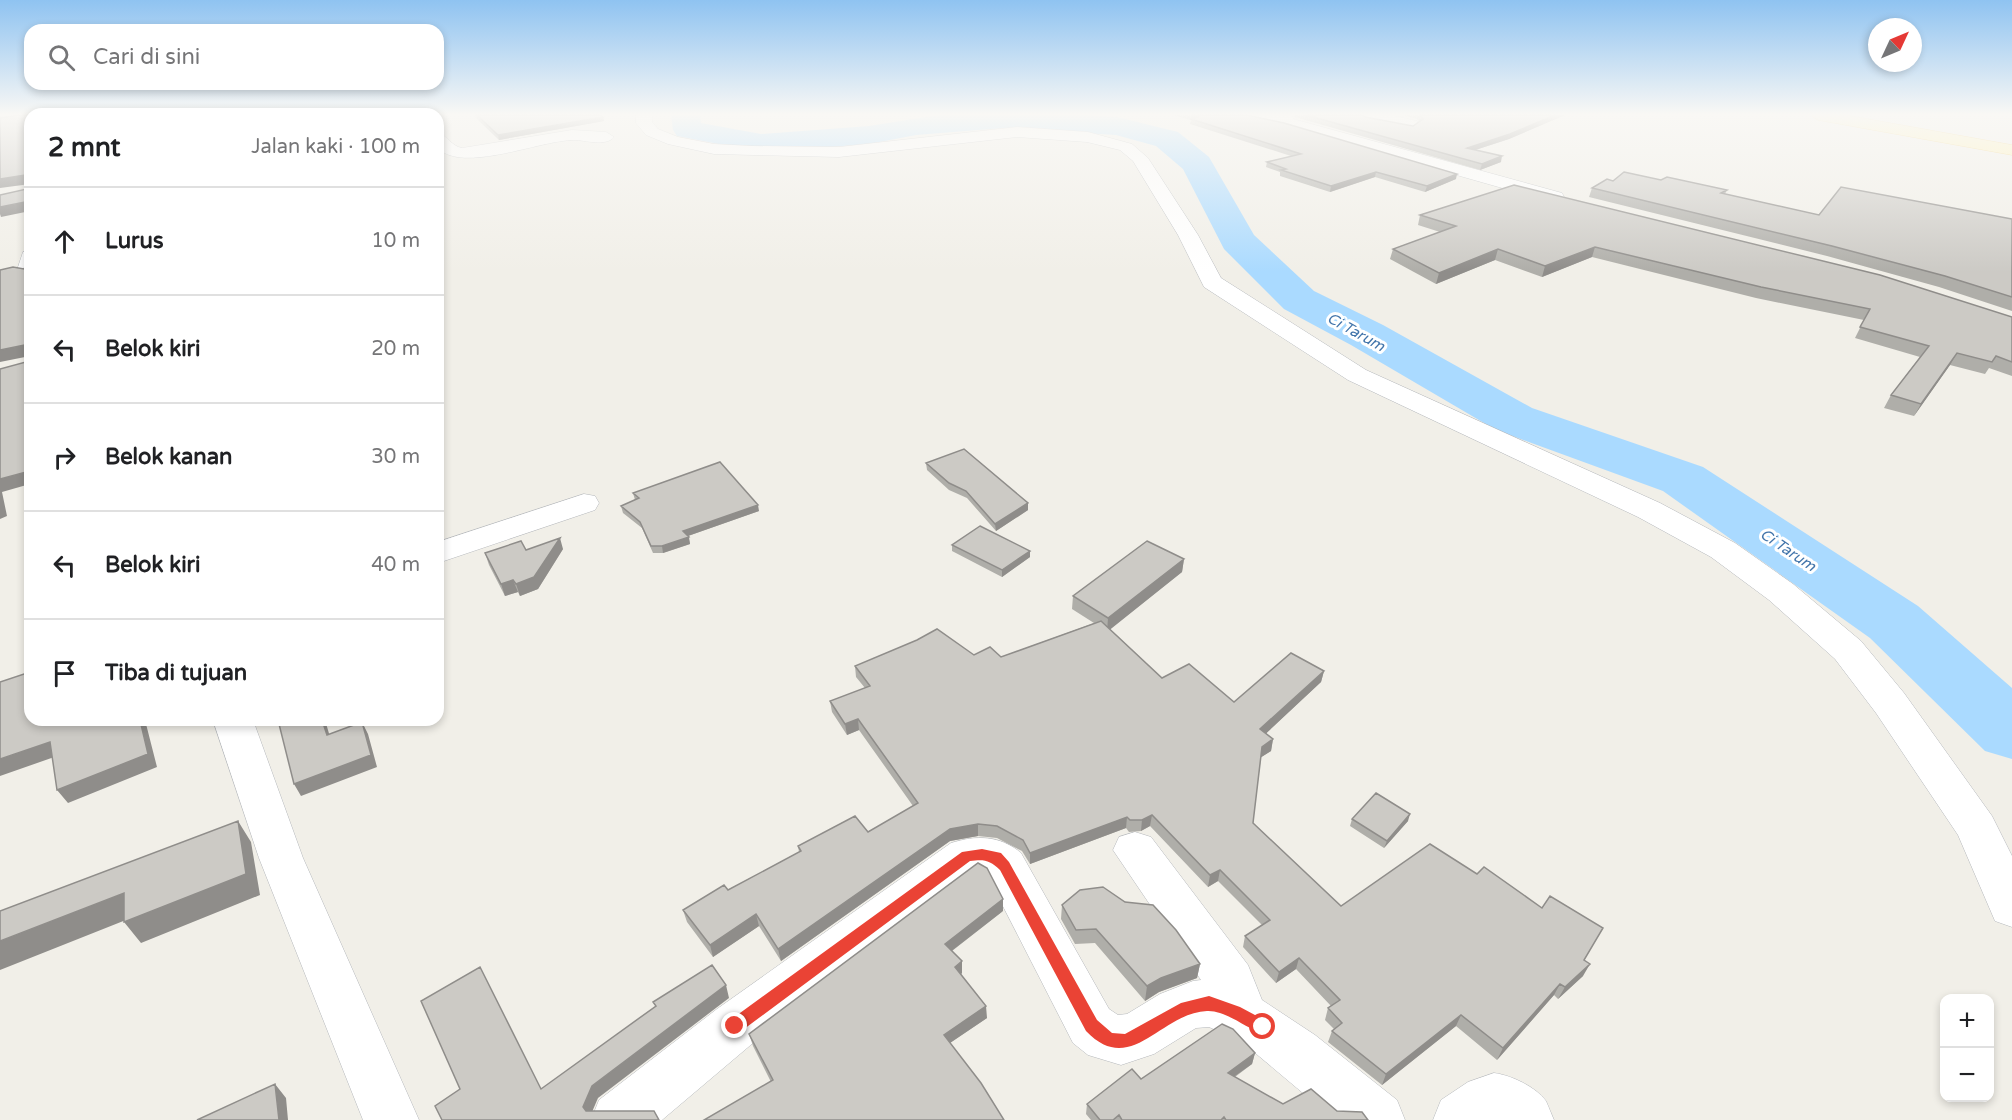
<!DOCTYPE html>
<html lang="id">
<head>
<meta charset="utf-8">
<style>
	:root { --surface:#fff; --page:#f2f2f2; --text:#202124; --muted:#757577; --line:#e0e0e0 }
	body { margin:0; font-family:"Varela Round",sans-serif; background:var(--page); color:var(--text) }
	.controls { position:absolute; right:18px; bottom:18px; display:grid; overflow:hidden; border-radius:12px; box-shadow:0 3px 9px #0003 }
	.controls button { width:54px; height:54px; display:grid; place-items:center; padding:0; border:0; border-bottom:2px solid var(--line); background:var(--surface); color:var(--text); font:30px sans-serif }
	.compass { position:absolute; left:1868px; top:18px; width:54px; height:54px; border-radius:50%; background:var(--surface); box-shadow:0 3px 9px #0003; rotate:46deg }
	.stop { position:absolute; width:18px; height:18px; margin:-14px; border:4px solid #ea4335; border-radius:50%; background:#fff }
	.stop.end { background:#ea4335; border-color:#fff; box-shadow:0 2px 6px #0008 }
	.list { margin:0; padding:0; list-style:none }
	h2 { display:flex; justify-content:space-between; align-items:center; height:78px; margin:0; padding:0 24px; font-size:26px }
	h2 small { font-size:20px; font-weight:400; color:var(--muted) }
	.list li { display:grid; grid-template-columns:39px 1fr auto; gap:18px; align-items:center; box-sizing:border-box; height:108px; padding:0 24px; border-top:2px solid var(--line) }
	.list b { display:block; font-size:22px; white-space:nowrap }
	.list em { font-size:20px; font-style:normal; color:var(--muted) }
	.icon { flex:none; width:33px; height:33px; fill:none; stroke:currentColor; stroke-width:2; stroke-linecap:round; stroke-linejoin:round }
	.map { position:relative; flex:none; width:2012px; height:1120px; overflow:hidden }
	.search { position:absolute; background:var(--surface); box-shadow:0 3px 9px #0003; left:24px; top:24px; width:420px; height:66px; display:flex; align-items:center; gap:15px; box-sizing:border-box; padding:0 21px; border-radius:18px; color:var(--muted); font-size:22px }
	.panel { position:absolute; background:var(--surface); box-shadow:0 3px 9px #0003; left:24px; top:108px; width:420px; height:618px; border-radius:18px }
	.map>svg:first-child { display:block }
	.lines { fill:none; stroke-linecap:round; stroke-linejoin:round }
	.river { fill:#aadaff; fill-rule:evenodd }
	.minor-casing { stroke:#b5b8bc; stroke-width:1 }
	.primary-casing { stroke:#f2c960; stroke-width:1 }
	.minor { fill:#fff; fill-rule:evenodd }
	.primary { fill:#fff2af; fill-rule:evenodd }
	.wall { fill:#afaea9 }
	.shaded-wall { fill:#8f8d8a }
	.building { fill:#cccac5; stroke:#8f8d8a; stroke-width:1.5 }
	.route { fill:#ea4335 }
	.labels { text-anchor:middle; stroke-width:6; stroke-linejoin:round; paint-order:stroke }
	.far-water-label { font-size:15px; font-style:italic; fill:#4174aa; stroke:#fff }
</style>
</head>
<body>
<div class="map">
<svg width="2012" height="1120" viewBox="0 0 2012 1120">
	<rect width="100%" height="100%" fill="#f1efe8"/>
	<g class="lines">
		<path class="river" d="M671,115H700L701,123L761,134L869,126L938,115H1088L1117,117L1178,132L1209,157L1254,235L1314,291L1383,325L1532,408L1703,467L1918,606L2012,688V759L1985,751L1870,638L1663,491L1496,430L1351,345L1284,309L1224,249L1183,169L1156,146L1116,135L1003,128L916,135L869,144L761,152L677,136L673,130Z"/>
		<defs>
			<path id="minor" d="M636,115H652V122L658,129L678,137L714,144L752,146L839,147L1017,127L1088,132L1132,144L1148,158L1198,235L1221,278L1366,370L1660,503L1735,543L1793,584L1861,641L1904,693L1992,816L2012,856V927L1995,921L1958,835L1876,713L1835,659L1769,600L1711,557L1638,517L1348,380L1204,287L1178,235L1133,161L1120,150L1087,142L1017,137L839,157L714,154L668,144L646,135L636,123Z
				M1245,115H1292L1293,119L1562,193L1564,197L1562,201H1548L1284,126L1247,118Z
				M1357,115H1390L1417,121L1420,124L1412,129L1364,120Z
				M572,130L606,132L614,137C606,147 585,140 574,140C541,140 462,174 438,148V133C448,136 451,146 462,148Z
				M30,250V276L20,275L17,270L23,252Z
				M584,494L595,496L599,503L595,510L438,563V542Z
				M213,720H253L303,858L419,1120H363L259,858Z
				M1135,832L1151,837L1248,965L1262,1000L1315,1035L1397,1100L1405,1120H1335L1254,1052L1231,1037L1209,1027L1196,1028L1154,1054L1121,1065L1088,1055L1073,1043L989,879L982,873H978L753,1043L662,1120H591L599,1100L717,1009L951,843C976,835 1000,835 1021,853L1109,1009L1118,1015L1127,1014L1160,994L1193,981L1201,980L1113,850L1119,837Z
				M1494,1073C1511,1075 1536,1087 1546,1101C1549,1107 1551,1114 1554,1120H1433L1441,1100L1468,1082Z"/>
			<path id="primary" d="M1811,115H1845L2012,145V155L1818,120Z"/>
		</defs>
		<use href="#minor" class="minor-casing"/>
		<use href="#primary" class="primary-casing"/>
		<use href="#minor" class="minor"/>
		<use href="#primary" class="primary"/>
	</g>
	<path class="wall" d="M475,115H601L603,117L604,121L499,140L476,118Z
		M1172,115H1247L1456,179L1425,192L1375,177L1330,192L1280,176V172L1266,167L1267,162L1291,156L1190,124L1191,120Z
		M1294,115H1362L1365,117L1413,126L1420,122L1417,119L1402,115H1565L1509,139L1475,150L1501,162L1480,170L1295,117Z
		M1661,180L1727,190L1725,194L1819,215L2012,219V311L1939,287L1827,256L1589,197L1592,188L1613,181Z
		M1420,215L2012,317V376L1989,368L1985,374L1950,365L1914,416L1884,408L1891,395L1920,357L1855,338L1864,320L1756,298L1592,257L1542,277L1495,260L1436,284L1390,259L1393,249L1440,232L1418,225Z
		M926,463L1028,510L996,531L967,498L949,490L927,470Z
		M633,493L759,511L688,536L690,544L663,553H653L642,528L623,513L621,506L635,500Z
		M952,545L1030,551V557L1002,577L952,551Z
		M563,549L538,589L520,596L518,592L505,596L489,565L485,553L526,550Z
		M1184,559L1182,572L1110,629L1162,678L1234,702L1324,671L1321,682L1266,733L1273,739L1271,751L1261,757L1253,823L1341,906L1477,874L1542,908L1603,928L1584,960L1583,976L1558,999L1554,995L1497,1060L1456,1026L1382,1085L1328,1042L1332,1031L1334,1029L1325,1020L1328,1008L1331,1006L1296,969L1276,983L1243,947L1245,936L1262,925L1218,881L1208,887L1150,826L1141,831L1129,832L1126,828L1030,864L1022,851L997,838L978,836L950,841L781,961L759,926L713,957L687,922L683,910L728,890L799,852L798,846L868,832L913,806L859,730L847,735L832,712L830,701L865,688L856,677L855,666L974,655L1001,657L1094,623L1072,609L1073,596Z
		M1352,819L1408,821L1384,848L1350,826Z
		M1062,905L1200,964L1197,978L1159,992L1145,1001L1095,943L1075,944L1061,919Z
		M1003,911L952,951L962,973L961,974L987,1018L950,1043L771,1082L753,1046L749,1034Z
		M1255,1053L1252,1064L1235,1077L1283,1104L1337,1111L1368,1120H1091L1086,1114L1087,1104L1141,1079Z"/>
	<path class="shaded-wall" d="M1555,115H1565L1509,139L1466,153L1467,148Z
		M603,117L604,121L499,140L498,135Z
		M1502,156L1501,162L1480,170L1482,164Z
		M1376,172L1375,177L1330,192L1331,186Z
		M1457,174L1456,179L1425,192L1427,186Z
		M25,175L30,184L0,188V179Z
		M30,201V211L1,217L0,214V207Z
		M1595,247L1592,257L1542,277L1545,266Z
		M1498,249L1495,260L1436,284L1439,273Z
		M25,345L30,356L0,362V350Z
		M1957,353L1950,365L1914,416L1921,404Z
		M30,471V484L2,492L7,516L0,519V479Z
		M1028,503V510L996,531L995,524Z
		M758,505L759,511L685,537L683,531Z
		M689,537L690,544L663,553L662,546Z
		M560,538L563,549L538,589L520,596L516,584Z
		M1030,551V557L1002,577V570Z
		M1184,559L1182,572L1107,632L1108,618Z
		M513,580L518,592L505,596L501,584Z
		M1324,671L1321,682L1258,741L1260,729Z
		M858,719L859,730L847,735L845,724Z
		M140,720H145L157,767L68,803L57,790Z
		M322,720H325L333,747L327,735Z
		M362,722L368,734L377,767L301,796L294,784Z
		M1273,739L1271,751L1260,758L1262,747Z
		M50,742L60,755L0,776V759Z
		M1410,814L1408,821L1384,848L1387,841Z
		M1152,815L1150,826L1141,831L1142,820Z
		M1127,817L1126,828L1030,864V853Z
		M238,821L251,842L260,895L141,943L124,922Z
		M978,824V836L950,841L781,961L778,949L950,829Z
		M1220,870L1218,881L1208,887L1210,875Z
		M124,893L141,914L0,970V941Z
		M1003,899V911L945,956V944Z
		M756,914L759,926L713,957L710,945Z
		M1299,958L1296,969L1276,983L1279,972Z
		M962,961V973L956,979L955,967Z
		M1200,964L1197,978L1159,992L1145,1001L1147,986L1161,978Z
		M1590,964L1583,976L1558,999L1565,987Z
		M1560,984L1554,995L1497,1060L1503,1048Z
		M726,985L729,998L598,1098L589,1119L583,1107L592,1086Z
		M986,1006L987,1018L944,1047V1035Z
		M1461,1015L1456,1026L1382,1085L1386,1074Z
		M1255,1053L1252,1064L1225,1083L1228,1073Z
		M275,1084L286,1098L288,1120H279Z"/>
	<path class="building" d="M19,115H30V201L0,207V195L27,189L28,178L25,175L0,179V118Z
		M477,115H601L603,117L498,135Z
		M1192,115H1247L1284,123L1457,174L1427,186L1376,172L1331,186L1281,170L1286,169L1267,162L1301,154L1191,119L1198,117Z
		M1306,115H1362L1365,117L1413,126L1423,119L1420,115H1555L1510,134L1467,148L1502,156L1482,164Z
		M1624,172L1661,180L1667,177L1727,190L1721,193L1819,215L1841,187L2012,219V297L1945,276L1832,246L1592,188L1607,179L1613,181Z
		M1514,185L1880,275L2012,317V362L1996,356L1992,362L1957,353L1921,404L1891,395L1929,346L1860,327L1870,309L1761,287L1595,247L1545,266L1498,249L1439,273L1393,249L1456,226L1420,215Z
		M27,263H30V471L0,479V369L26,362L25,345L0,350V270L13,267L24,269Z
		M964,449L1028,503L995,524L966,491L949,483L926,463Z
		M720,462L758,505L683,531L689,537L662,546H651L640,522L621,506L639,498L633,493Z
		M980,526L1030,551L1002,570L952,545Z
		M560,538L534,577L516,584L513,580L501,584L485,553L521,541L526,550Z
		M1147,541L1184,559L1108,618L1073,596Z
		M1101,621L1162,678L1189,664L1234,702L1291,653L1324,671L1260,729L1273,739L1262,747L1253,823L1341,906L1430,844L1477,874L1484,867L1542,908L1550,896L1603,928L1584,960L1590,964L1565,987L1560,984L1503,1048L1461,1015L1386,1074L1332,1031L1342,1023L1328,1008L1340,1000L1299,958L1279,972L1245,936L1270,920L1220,870L1210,875L1152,815L1142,820H1130L1127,817L1030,853L1023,840L997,826L978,824L950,829L778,949L756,914L710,945L683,910L724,885L728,890L801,851L798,846L855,816L868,832L918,803L858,719L845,724L830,701L870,686L855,666L917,640L937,629L974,655L990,647L1001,657Z
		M30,672V720H140L148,754L57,790L50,742L0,759V682Z
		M278,720H322L327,735L362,722L371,755L294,784Z
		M1376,793L1410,814L1387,841L1352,819Z
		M238,821L246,874L124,922V893L0,941V911Z
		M978,863L987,868L1003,899L945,944L962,961L955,967L986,1006L944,1035L981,1083L1004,1120H704L773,1080L749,1034Z
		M1103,887L1125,902L1153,905L1176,930L1200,964L1161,978L1147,986L1096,929L1076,930L1062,905L1080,890Z
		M712,965L726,985L592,1086L583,1107L586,1111H654L659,1120H442L435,1106L460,1089L421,1001L480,967L541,1089L656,1006L653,1002Z
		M1222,1024L1233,1029L1255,1053L1228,1073L1283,1104L1311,1089L1337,1111L1362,1112L1368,1120H1226L1224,1117L1221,1120H1122L1119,1115L1113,1120H1100L1087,1104L1132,1069L1141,1079Z
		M275,1084L279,1120H197Z"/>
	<linearGradient id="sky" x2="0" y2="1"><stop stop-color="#8fc3f1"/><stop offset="0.42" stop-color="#f9f8f5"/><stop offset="1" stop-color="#f9f8f5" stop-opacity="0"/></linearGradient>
	<rect width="2012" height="272" fill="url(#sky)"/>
	<path class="route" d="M982,849L1001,853L1009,862L1097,1020L1112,1033L1125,1034L1181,1003L1209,996L1240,1007L1268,1022L1270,1027L1268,1032L1263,1034C1246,1028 1225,1010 1207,1011C1160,1013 1131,1078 1086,1031L1000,870C990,860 984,859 970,861L740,1032L735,1034L729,1032L727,1026L729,1021L962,852Z"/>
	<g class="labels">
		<g class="far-water-label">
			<text transform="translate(1356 332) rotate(29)" y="5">Ci Tarum</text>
			<text transform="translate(1788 550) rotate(34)" y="5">Ci Tarum</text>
		</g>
	</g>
</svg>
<div class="controls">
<button>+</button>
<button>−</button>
</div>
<svg class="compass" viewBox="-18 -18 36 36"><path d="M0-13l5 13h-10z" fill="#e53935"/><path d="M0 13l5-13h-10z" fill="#757577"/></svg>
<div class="stop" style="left:1263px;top:1027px"></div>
<div class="stop end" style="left:735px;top:1026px"></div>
<div class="search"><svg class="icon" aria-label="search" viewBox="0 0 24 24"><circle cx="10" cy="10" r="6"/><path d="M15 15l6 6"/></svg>Cari di sini</div>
<section class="panel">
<h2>2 mnt<small>Jalan kaki · 100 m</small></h2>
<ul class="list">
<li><svg class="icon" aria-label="ahead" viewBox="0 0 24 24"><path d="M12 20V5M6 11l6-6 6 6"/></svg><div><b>Lurus</b></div><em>10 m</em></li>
<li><svg class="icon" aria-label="left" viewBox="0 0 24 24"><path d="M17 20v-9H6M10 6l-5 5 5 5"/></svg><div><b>Belok kiri</b></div><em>20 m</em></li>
<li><svg class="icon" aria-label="right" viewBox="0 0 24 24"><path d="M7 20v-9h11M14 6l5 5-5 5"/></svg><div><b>Belok kanan</b></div><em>30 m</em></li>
<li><svg class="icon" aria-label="left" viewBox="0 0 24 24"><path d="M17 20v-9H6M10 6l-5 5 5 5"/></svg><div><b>Belok kiri</b></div><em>40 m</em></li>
<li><svg class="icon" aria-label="arrive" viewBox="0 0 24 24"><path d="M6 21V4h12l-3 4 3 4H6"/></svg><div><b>Tiba di tujuan</b></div></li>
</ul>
</section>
</div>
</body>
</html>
